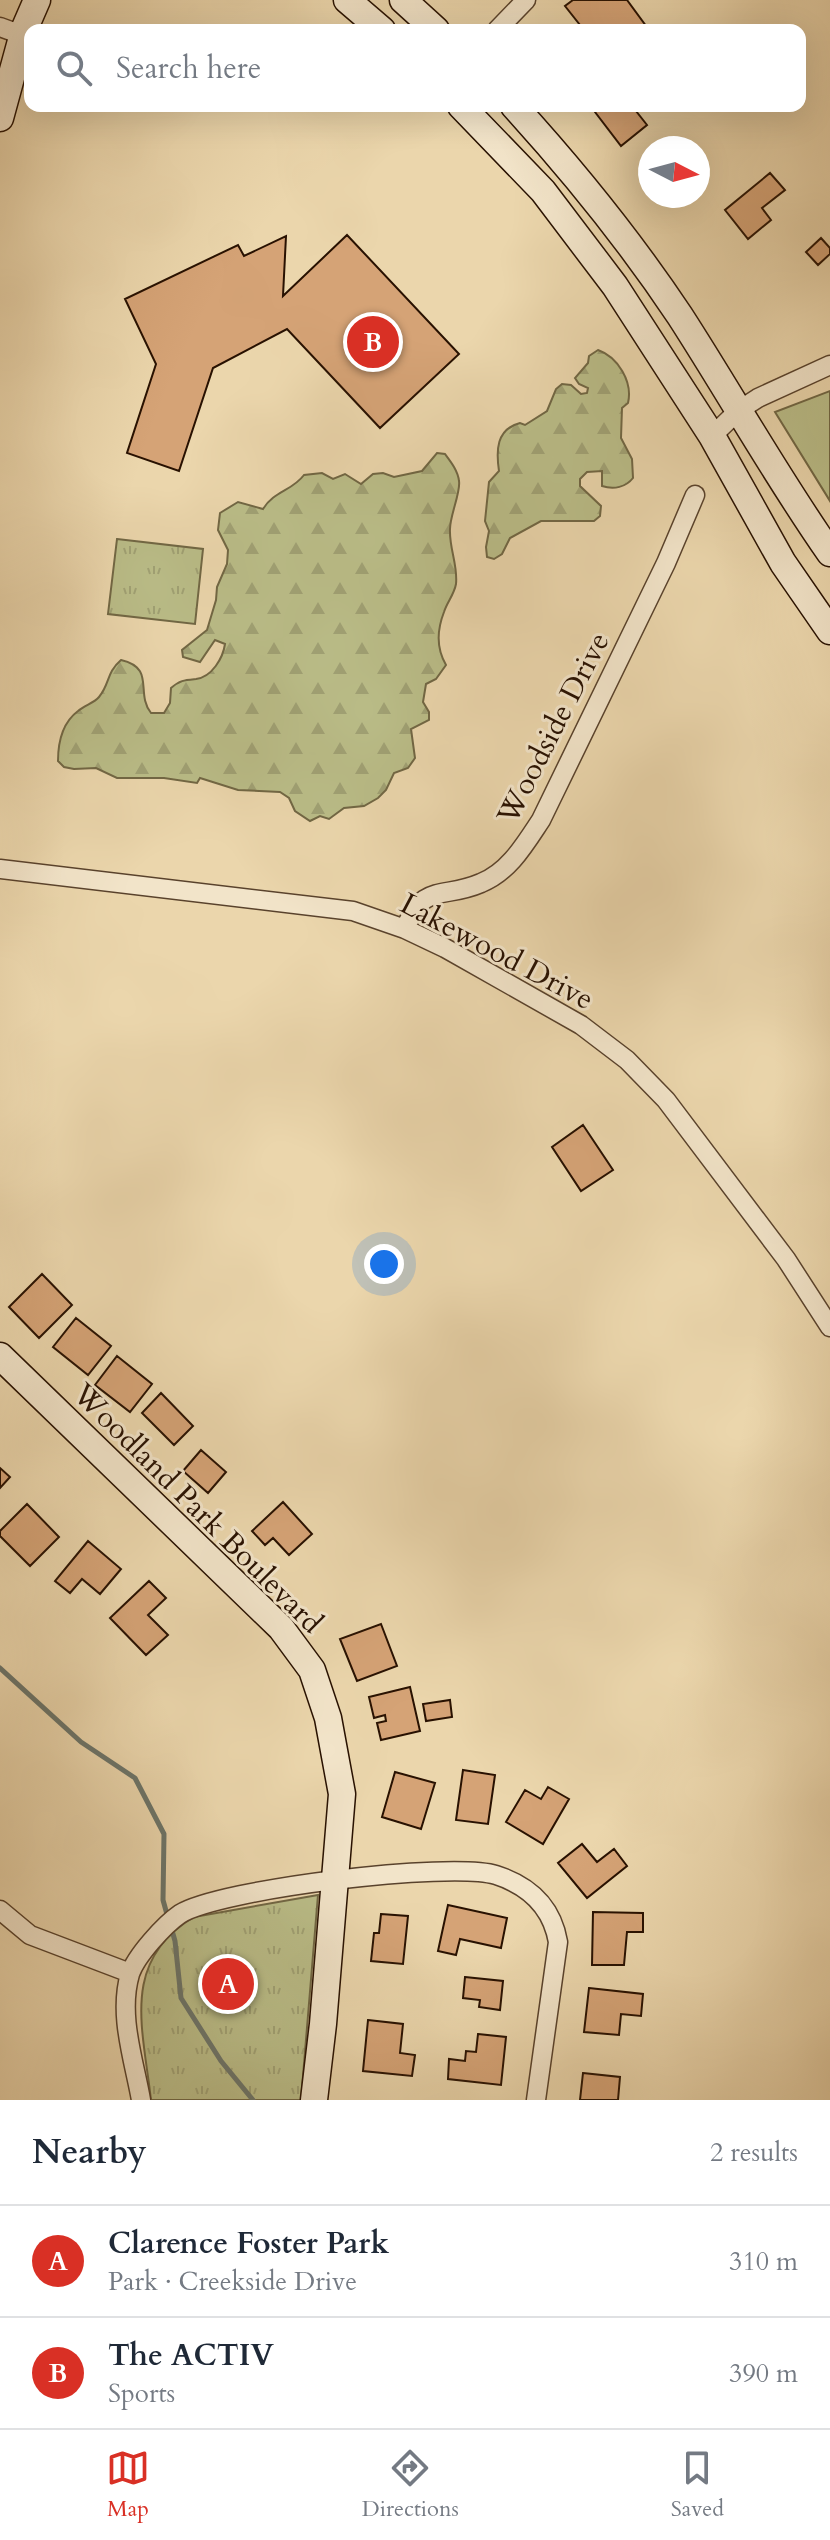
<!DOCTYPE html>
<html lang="en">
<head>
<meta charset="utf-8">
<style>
	:root { --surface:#fff; --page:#f2f2f3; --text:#1f2937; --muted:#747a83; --line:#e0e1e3; --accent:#d93025 }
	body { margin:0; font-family:Cardo,serif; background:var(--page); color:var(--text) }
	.compass { position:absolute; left:638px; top:136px; width:72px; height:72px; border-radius:50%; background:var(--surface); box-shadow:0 8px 32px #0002; rotate:96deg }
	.you { position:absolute; left:384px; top:1264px; width:28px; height:28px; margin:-20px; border:6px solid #fff; border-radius:50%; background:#1a73e8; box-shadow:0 0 0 12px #1a73e833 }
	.badge { display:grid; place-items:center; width:52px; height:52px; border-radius:50%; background:var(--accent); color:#fff; font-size:26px; font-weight:700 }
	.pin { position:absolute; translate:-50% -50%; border:4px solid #fff; box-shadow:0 2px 8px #0006 }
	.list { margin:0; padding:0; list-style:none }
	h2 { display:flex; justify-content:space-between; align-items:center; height:104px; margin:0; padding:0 32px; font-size:34px }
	h2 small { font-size:26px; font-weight:400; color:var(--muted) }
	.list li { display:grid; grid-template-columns:52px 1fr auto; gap:24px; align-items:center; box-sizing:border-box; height:112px; padding:0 32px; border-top:2px solid var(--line) }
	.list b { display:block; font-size:30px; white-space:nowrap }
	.list p { margin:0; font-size:26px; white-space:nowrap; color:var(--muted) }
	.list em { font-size:26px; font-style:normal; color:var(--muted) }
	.icon { flex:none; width:44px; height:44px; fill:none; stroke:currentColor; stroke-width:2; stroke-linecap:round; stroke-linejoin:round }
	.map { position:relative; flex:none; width:830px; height:2100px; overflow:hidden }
	.search { position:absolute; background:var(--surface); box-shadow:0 8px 32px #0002; left:24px; right:24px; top:24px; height:88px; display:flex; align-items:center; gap:20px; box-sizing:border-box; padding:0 28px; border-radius:16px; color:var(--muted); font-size:30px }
	.sheet { height:328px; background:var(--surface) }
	nav { display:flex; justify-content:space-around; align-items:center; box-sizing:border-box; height:112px; border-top:2px solid var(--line); background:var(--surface); font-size:22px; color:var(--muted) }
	nav a { display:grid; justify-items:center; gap:4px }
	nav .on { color:var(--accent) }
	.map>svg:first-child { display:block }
	.grass { fill:#babd88; stroke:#716744; stroke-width:2 }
	.forest { fill:url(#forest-firs); stroke:#716744; stroke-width:2 }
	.park { fill:url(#park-tufts); stroke:#716744; stroke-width:2 }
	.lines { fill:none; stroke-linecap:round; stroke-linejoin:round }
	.stream { stroke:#6c756a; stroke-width:5 }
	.building { fill:#d5a376; stroke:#281101; stroke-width:2 }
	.street-casing { stroke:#59422c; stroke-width:21 }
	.secondary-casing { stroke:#281101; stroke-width:29 }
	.street { stroke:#f2e4c9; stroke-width:18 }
	.secondary { stroke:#f2e4c9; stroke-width:26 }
	.labels { text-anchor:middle; stroke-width:6; stroke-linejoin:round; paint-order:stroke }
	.street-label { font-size:30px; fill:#281101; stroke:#f2e4c9 }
</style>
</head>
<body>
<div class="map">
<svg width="830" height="2100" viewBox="0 0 830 2100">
	<defs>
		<pattern id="forest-firs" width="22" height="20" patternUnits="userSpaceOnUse" patternTransform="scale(2)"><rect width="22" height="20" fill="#babd88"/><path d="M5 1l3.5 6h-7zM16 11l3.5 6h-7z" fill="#a0a174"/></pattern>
		<pattern id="park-tufts" width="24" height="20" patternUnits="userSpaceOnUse" patternTransform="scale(2)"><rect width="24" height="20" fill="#babd88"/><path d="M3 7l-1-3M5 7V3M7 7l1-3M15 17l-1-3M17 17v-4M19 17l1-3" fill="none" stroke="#a0a174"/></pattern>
	</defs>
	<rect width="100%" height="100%" fill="#ebd6ac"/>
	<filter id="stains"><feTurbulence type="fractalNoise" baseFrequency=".0025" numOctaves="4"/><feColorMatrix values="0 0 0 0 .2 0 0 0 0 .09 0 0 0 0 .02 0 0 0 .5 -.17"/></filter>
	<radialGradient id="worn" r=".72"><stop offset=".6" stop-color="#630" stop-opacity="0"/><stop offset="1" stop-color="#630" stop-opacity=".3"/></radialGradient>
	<path class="grass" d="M830,391V501L775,412Z"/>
	<path class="forest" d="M598,350C618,357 633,382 628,403L622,408L621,438L632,459L633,478C626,487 614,490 602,486V471L587,472L580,479V486L601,506L600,516L594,521H541L510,538L502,554L494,559L487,557L486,547L489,531L485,521L489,482L499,471C496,451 496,429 520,423L525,425L547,411L556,389L562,384L571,385L581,394L587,393L588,388L579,384L575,378L588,363L589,356Z
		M437,453L445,454C451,462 458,471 459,481C461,492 450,515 450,529C449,548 458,565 456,584C454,595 447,602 444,612C437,630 436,648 446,665L436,679L426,684L423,702L429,712V720L411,729L415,758L408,768L394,773L386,790L378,798L364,806L344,808L329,819L320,816L310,821L295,811L289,798L280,792L238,790L200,778L197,783L164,778H117L96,768L74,769L64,767L58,761C58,742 62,723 78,711C85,705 94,703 99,697C110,684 106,673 121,660C156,668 135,693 151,713H164L170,703L171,688C180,680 185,680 196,679C212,677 223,658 225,644L215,640L200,662L183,657L182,650L207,630L216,600L217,587L227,564L228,550L218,530L220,513L238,502L263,509C274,491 292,491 304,475L322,473L333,479L345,474L361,484L373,474L383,473L394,477L422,471Z"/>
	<path class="park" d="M117,539L203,549L195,624L108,614Z
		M318,1895L301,2100H151C143,2028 120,1961 194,1917Z"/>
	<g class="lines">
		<path class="stream" d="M0,1668L81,1742L135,1778L164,1834L163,1900L168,1918
			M171,1927L175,1941L181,1998L221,2061L253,2100"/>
	</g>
	<path class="building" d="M573,0H627L649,30H584L565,6Z
		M597,106H632L647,125L621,146L595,112L599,109Z
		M770,173L785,190L762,208L771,220L748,239L725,210Z
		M347,235L459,354L380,428L287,329L213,368L179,471L127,453L156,364L125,299L238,245L244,256L286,236L283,296Z
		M821,238L830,248V254L818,265L806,252Z
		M583,1125L613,1170L581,1191L552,1147Z
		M42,1274L72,1305L39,1338L9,1307Z
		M76,1318L111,1346L88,1375L53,1347Z
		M117,1356L152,1384L130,1412L95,1385Z
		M161,1393L193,1426L174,1445L142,1413Z
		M201,1450L226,1472L208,1493L183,1471Z
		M0,1468L10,1477L0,1488Z
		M283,1502L312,1534L289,1555L273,1538L265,1545L252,1531Z
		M27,1504L59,1537L30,1566L0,1536V1531Z
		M88,1541L121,1569L100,1594L82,1579L70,1593L55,1581Z
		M149,1581L166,1598L148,1615L168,1635L146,1655L110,1618Z
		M381,1624L397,1666L357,1681L340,1639Z
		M410,1687L420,1731L381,1740L377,1723L386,1721L385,1715L374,1718L369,1697Z
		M450,1700L452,1717L426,1721L423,1704Z
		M463,1770L495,1775L488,1824L456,1820Z
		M395,1772L435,1783L421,1829L382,1817Z
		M548,1787L569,1799L543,1844L506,1822L525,1790L541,1799Z
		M582,1844L597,1862L614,1849L627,1866L587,1898L558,1863Z
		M448,1905L507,1918L501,1948L460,1939L456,1955L438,1951Z
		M593,1912L643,1913V1932H627L624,1965H592Z
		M381,1914L408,1916L403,1964L371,1961L374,1933H379Z
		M465,1977L503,1981L500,2010L479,2007L480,2000L463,1998Z
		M589,1988L643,1994L641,2016L621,2014L619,2035L584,2032Z
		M368,2020L403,2024L400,2053L415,2055L412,2076L363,2071Z
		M478,2034L506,2037L501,2085L448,2079L449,2059L465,2061L466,2051L476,2052Z
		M583,2073L620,2077L618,2100H580Z"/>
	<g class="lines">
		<defs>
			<path id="street" d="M0,27L22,35
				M497,30L526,0
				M712,436L738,411L758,398L830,365
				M0,869L353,911L405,929L445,948L581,1025L627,1060L666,1100L786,1259L830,1327
				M405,929C424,881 442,900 481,883C509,872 525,844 541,820L666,563L695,495
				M0,1910L30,1935L130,1973
				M141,2100C134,2060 118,2015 130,1974C136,1956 164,1925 180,1914C220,1889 450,1861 496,1875C530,1886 552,1907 558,1942L536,2100"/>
			<path id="secondary" d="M347,0L382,30
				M403,0L436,30
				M461,106L543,191L615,286L712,436L783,563L830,631
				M514,106C575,173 630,241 680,316C731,395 776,476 830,553
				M0,118L24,30L37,0
				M0,1356L281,1628L312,1670L328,1718L342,1794L323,2024L314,2100"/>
		</defs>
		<use href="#street" class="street-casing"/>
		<use href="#secondary" class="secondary-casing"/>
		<use href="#street" class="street"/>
		<use href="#secondary" class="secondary"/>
	</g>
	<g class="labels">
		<g class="street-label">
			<text transform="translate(553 728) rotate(-63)" y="10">Woodside Drive</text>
			<text transform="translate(497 951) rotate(28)" y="10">Lakewood Drive</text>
			<text transform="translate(198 1508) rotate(45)" y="10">Woodland Park Boulevard</text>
		</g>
	</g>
	<rect width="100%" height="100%" filter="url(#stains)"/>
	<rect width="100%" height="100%" fill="url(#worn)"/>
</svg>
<svg class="compass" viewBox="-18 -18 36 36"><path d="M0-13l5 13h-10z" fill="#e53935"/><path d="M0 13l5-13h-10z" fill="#747a83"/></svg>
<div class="you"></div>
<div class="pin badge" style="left:228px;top:1984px">A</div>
<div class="pin badge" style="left:373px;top:342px">B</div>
<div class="search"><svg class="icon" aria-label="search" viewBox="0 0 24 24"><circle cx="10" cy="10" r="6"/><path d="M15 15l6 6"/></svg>Search here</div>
</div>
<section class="sheet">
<h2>Nearby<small>2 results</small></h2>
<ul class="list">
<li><span class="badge">A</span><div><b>Clarence Foster Park</b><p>Park · Creekside Drive</p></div><em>310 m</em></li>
<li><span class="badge">B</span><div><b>The ACTIV</b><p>Sports</p></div><em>390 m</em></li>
</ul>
</section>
<nav>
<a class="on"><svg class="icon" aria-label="map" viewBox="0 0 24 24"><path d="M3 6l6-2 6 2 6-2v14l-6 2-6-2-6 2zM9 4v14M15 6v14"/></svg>Map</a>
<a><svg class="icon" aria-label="directions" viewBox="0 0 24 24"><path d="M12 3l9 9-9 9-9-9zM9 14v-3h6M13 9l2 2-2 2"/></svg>Directions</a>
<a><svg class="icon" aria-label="saved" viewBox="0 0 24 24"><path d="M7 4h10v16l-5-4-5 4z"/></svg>Saved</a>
</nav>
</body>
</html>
